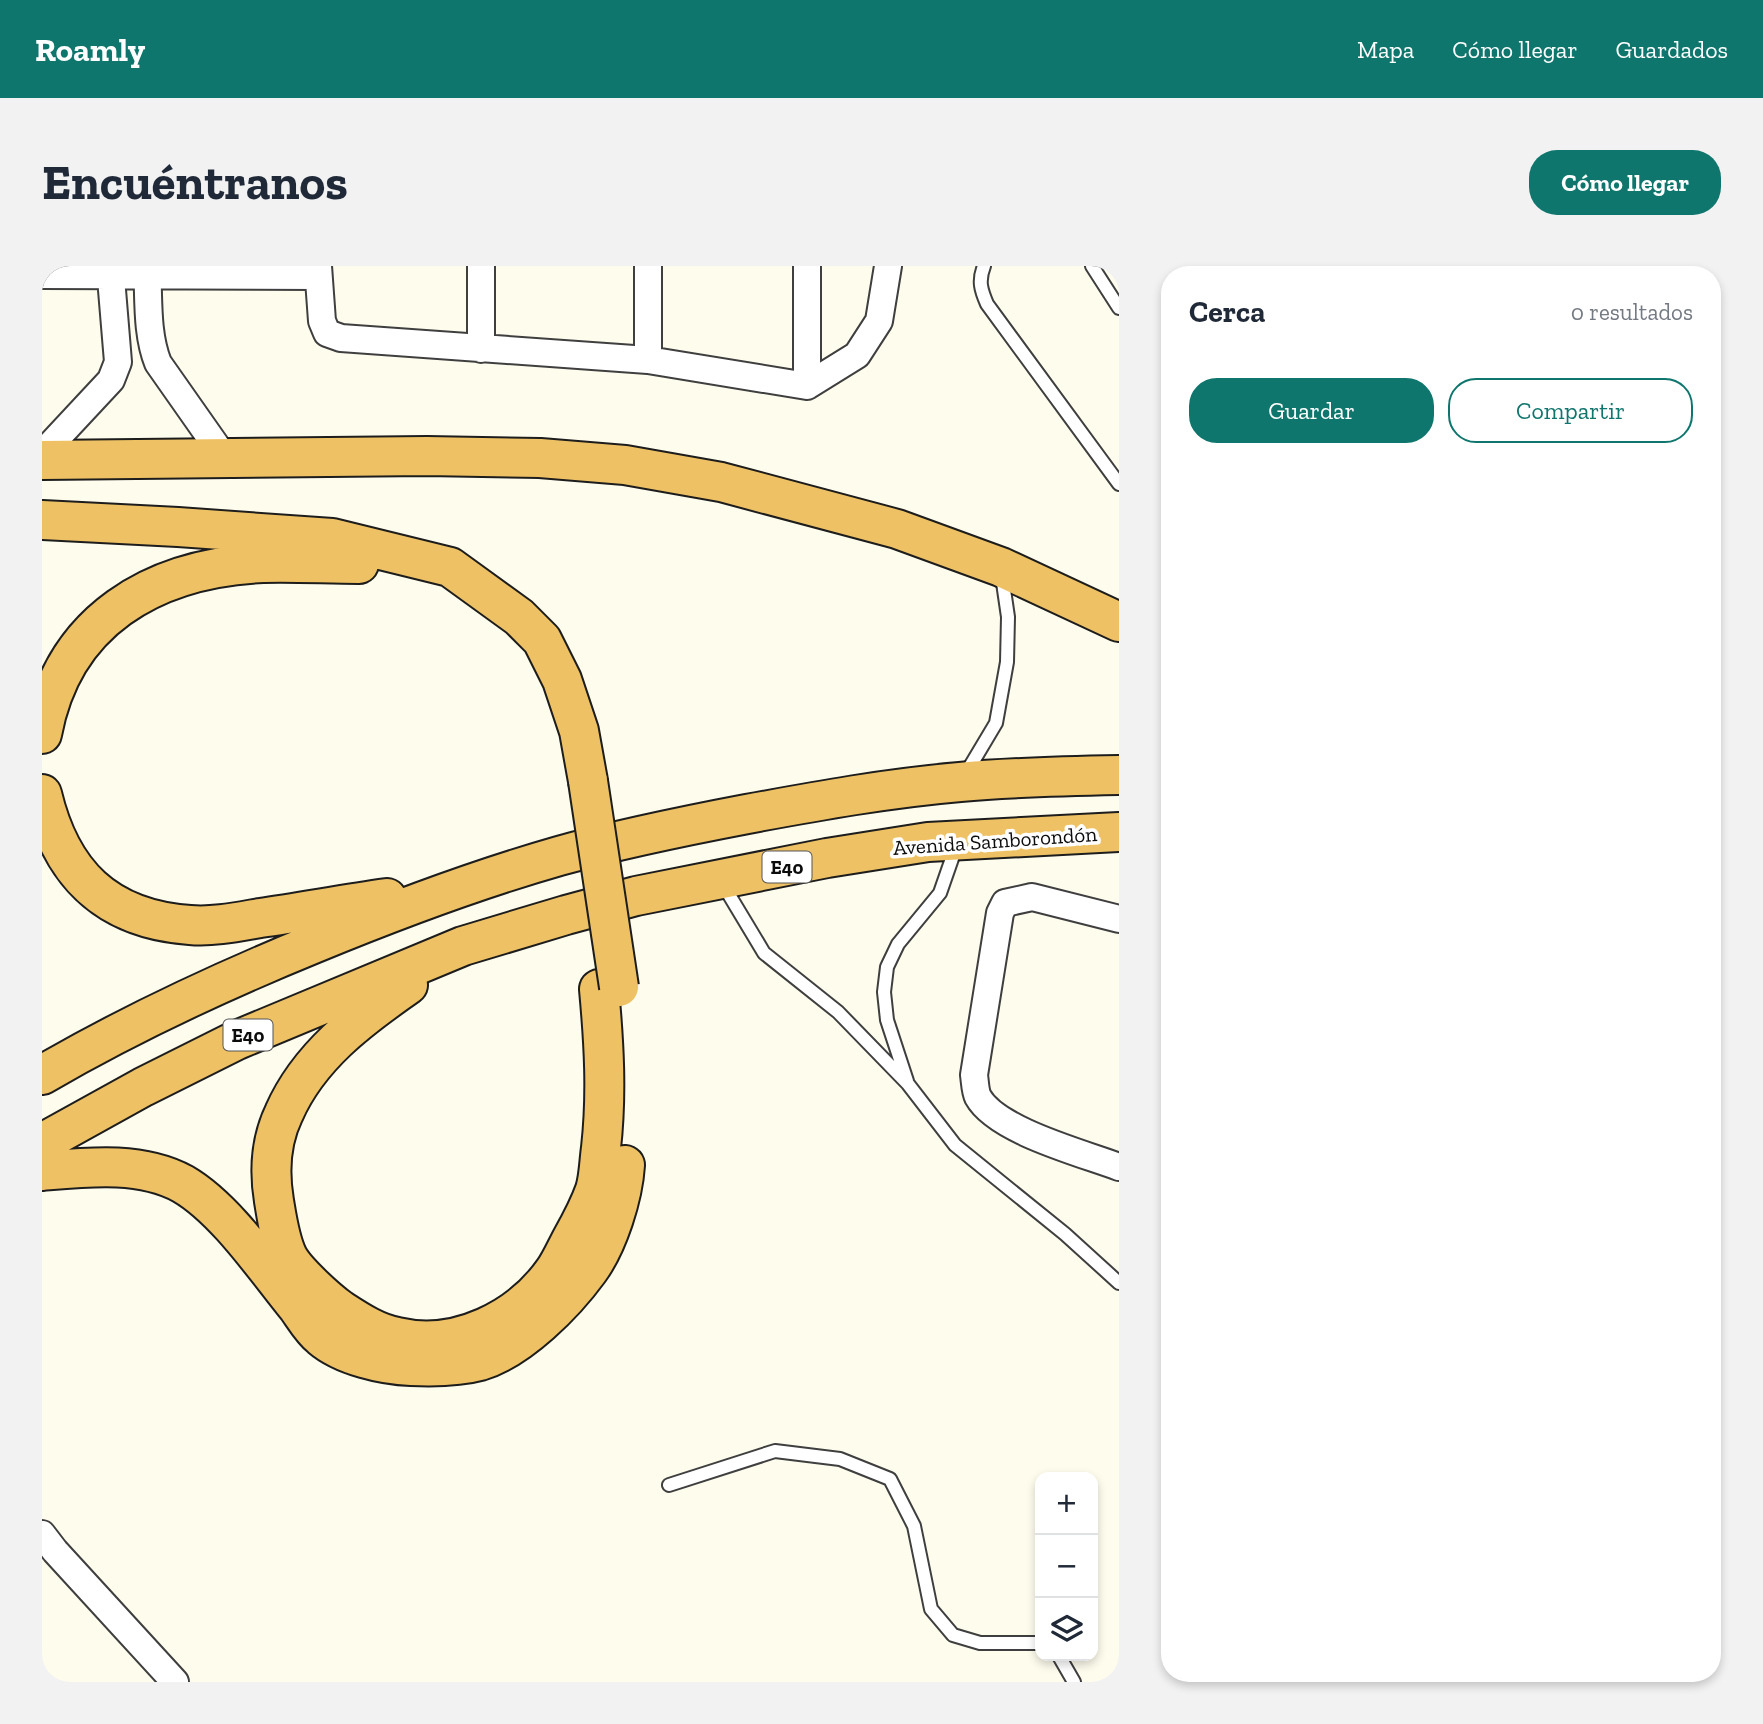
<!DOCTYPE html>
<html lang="es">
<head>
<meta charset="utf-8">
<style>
	:root { --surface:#fff; --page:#f2f2f3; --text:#1f2937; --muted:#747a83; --line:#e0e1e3; --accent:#0f766e }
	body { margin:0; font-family:"Zilla Slab",serif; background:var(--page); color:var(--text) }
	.controls { position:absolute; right:21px; bottom:21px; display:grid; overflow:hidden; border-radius:14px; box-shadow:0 4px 10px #0003 }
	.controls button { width:63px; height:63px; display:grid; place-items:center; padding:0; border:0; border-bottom:2px solid var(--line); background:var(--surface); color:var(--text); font:35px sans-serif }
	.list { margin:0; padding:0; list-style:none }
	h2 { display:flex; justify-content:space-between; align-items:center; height:91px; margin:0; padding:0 28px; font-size:30px }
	h2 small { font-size:23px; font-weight:400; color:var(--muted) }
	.actions { display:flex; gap:14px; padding:21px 28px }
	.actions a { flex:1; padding:16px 0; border:2px solid var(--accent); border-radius:28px; text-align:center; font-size:24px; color:var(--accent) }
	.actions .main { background:var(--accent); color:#fff }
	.icon { flex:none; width:38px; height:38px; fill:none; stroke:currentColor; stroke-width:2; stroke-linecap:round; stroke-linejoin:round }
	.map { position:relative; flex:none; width:1077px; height:1416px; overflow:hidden; border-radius:28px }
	header { display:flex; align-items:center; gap:42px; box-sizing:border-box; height:98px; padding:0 35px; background:var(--accent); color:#fff }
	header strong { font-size:33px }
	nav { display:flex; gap:38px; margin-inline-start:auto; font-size:24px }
	.intro { display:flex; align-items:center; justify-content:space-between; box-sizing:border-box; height:168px; padding:0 42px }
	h1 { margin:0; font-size:49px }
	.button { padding:18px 32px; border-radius:28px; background:var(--accent); color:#fff; font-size:24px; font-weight:700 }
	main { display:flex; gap:42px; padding:0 42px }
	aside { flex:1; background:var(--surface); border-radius:28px; box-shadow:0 4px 10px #0003 }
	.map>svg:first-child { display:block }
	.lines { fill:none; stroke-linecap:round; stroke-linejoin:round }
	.service-casing { stroke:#3f3f3f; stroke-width:16 }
	.minor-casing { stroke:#3f3f3f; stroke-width:30 }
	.trunk-casing { stroke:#1d1d1d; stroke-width:42 }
	.service { stroke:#fff; stroke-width:12 }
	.minor { stroke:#fff; stroke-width:26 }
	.trunk { stroke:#eec264; stroke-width:38 }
	.trunk-bridge-casing { stroke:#1d1d1d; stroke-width:42; stroke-linecap:butt }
	.trunk-bridge { stroke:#eec264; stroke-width:38 }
	.labels { text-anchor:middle; stroke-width:7; stroke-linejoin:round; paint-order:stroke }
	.shield { fill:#fff; stroke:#555; stroke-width:2 }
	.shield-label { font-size:19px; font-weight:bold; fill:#0c0c0c }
	.street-label { font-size:21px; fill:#0c0c0c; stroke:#fff }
</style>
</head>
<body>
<header>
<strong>Roamly</strong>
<nav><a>Mapa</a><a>Cómo llegar</a><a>Guardados</a></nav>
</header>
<div class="intro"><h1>Encuéntranos</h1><a class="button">Cómo llegar</a></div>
<main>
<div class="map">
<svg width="1077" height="1416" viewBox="0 0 1077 1416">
	<rect width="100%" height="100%" fill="#fefced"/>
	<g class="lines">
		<defs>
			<path id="service" d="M942,0C936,15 939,24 945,38L1077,218
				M1050,0L1077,42
				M923,509L954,457L965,396L966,351L960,310
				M680,617L722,687L796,746L866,818L913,879L1023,968L1077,1017
				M865,815L845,754L842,726L845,701L856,678L898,627L914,581
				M627,1219L733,1185L798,1193L848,1213L872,1260L889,1343L911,1369L938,1377H998
				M1017,1390L1032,1416"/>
			<path id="minor" d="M105,0C107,31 104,67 116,97L182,191
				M276,0L280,55L285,67L299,72L606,94L765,120L815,89L837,55L846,0
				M439,0V83
				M606,0V94
				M765,0V120
				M0,9L276,10
				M0,188L69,114L76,96L68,0
				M1077,653L990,631L963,637L958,647L932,809C933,815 933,825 936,831C955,865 1040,887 1077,901
				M0,1268L13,1285L133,1416"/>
			<path id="trunk" d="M0,194L385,190L498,192L583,199L679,216L855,263L959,301L1077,356
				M0,254L136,261L290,272L408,301L477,351L500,374L520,414L537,465L546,515
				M0,468C21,354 111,302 221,297C253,296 285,298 317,298
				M0,528C19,608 64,653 148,659C171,661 195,656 218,652C260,646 302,638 345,632
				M366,719C317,753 267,790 242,847C229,874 227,905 232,935C235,953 238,975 246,991C254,1006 285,1034 299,1044C316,1055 334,1067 355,1071C415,1085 478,1053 512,1005C519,995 524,983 530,972C539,956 547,941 553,924C557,911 557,896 559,882C565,828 562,777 557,723
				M0,809C86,759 178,716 271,678C351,645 433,614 517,590C578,573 642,560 705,548C775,535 847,522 918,516C971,511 1024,510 1077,509
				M0,877L101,821L195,774L421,680L524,649L594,630L785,592L886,576L1077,566
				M0,905C46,901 99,895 141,918C184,943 224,1003 256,1042C263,1052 270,1064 279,1071C301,1090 342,1099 369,1100C392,1101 416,1101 438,1095C478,1083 523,1037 547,1004C566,978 581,931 583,899"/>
		</defs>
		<use href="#service" class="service-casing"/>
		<use href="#minor" class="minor-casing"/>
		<use href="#trunk" class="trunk-casing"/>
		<use href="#service" class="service"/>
		<use href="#minor" class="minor"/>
		<use href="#trunk" class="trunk"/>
		<defs>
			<path id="trunk-bridge" d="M546,515L577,721"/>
		</defs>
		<use href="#trunk-bridge" class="trunk-bridge-casing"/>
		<use href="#trunk-bridge" class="trunk-bridge"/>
	</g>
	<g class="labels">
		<g class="shield">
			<rect x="720.5" y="585.5" width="49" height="31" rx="5"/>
			<rect x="181.5" y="753.5" width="49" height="31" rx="5"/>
		</g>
		<g class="shield-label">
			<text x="745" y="608">E40</text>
			<text x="206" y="776">E40</text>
		</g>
		<g class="street-label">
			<text transform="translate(953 575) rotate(-4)" y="7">Avenida Samborondón</text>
		</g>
	</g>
</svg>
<div class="controls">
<button>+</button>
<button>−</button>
<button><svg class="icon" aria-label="layers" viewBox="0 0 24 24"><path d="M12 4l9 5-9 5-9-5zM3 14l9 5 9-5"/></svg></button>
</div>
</div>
<aside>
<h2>Cerca<small>0 resultados</small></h2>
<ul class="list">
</ul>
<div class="actions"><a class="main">Guardar</a><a>Compartir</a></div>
</aside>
</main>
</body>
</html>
